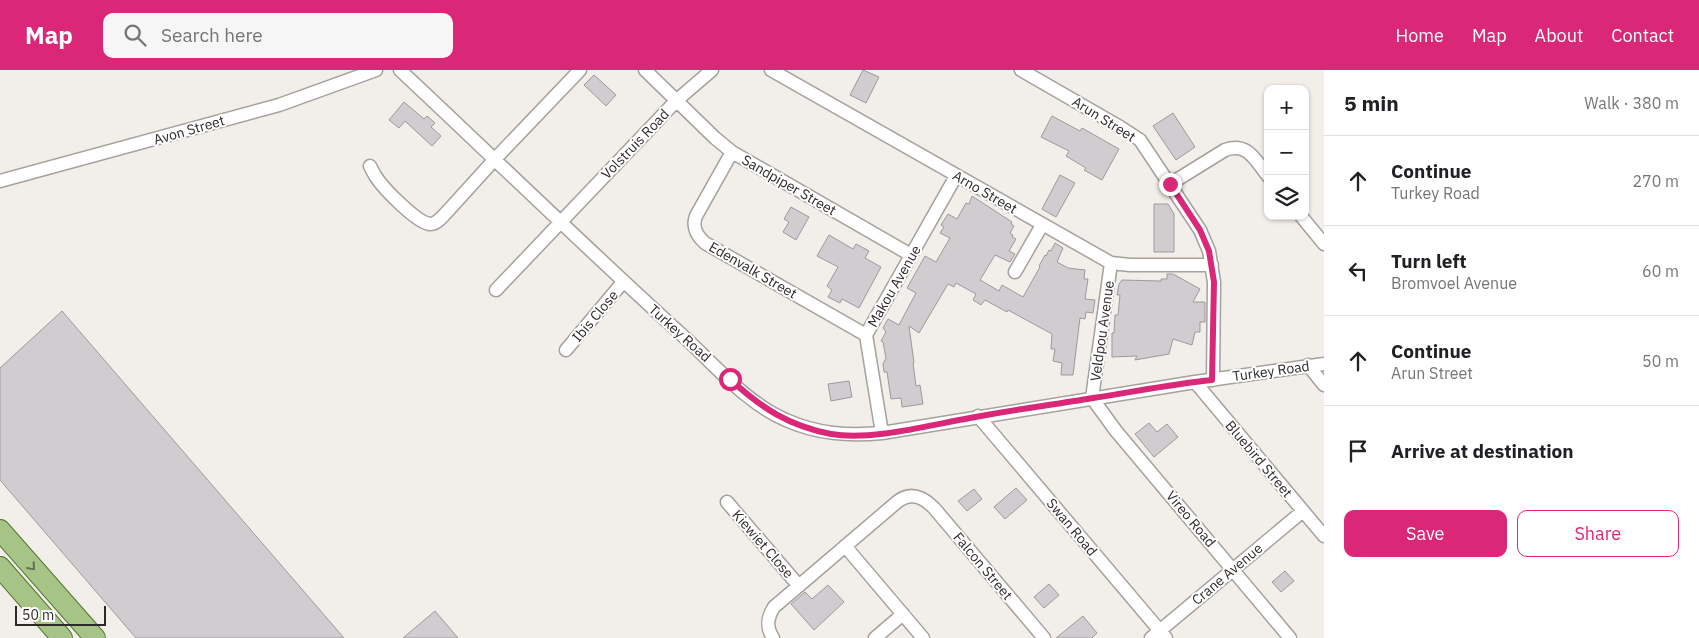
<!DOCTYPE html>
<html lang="en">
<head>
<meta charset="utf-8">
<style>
	:root { --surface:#fff; --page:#f6f6f6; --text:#202124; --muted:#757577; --line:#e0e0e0; --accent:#db2777 }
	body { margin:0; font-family:"IBM Plex Sans",sans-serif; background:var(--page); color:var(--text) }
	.controls { position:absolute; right:15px; top:15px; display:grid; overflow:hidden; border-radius:10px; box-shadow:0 1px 4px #0004 }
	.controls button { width:45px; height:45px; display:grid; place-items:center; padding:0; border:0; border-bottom:1px solid var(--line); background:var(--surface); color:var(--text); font:25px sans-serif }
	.scale { position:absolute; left:15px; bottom:12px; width:91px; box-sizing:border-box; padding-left:5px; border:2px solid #2c2a29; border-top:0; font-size:14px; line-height:18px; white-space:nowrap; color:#2c2a29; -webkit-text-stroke:4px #fff; paint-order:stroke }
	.stop { position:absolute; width:15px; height:15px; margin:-11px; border:4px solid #db2777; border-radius:50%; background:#fff }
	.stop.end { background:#db2777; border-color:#fff; box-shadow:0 1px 5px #0008 }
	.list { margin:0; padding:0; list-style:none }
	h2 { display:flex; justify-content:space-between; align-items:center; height:65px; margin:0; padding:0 20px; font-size:21px }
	h2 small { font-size:16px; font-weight:400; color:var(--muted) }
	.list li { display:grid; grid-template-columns:32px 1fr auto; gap:15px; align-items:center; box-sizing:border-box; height:90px; padding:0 20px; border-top:1px solid var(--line) }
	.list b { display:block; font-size:19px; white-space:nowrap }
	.list p { margin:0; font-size:16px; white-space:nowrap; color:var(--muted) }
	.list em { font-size:16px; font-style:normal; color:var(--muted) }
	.actions { display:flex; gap:10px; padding:15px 20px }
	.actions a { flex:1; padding:11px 0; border:1px solid var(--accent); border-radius:10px; text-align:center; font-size:18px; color:var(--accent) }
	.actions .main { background:var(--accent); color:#fff }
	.icon { flex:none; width:28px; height:28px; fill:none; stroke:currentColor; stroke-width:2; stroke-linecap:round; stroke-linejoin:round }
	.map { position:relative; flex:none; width:1324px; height:568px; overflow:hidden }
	header { display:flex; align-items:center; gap:30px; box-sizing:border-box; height:70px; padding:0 25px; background:var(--accent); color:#fff }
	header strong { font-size:24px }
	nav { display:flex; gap:28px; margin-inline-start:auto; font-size:18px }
	.search { width:350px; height:45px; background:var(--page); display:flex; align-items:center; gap:12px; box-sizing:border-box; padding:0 18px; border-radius:10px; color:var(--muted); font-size:19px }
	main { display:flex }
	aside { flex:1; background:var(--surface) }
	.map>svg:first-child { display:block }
	.building { fill:#d1ccd0; stroke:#9d999c }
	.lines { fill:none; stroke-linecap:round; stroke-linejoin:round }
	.street-casing { stroke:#a5a19d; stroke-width:15 }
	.primary-casing { stroke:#547431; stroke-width:22 }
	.street { stroke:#fff; stroke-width:12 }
	.primary { stroke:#a6c486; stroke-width:20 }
	.oneway { stroke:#636f53 }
	.route { stroke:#db2777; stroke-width:6 }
	.labels { text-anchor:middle; stroke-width:4; stroke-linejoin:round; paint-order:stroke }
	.street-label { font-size:14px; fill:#2c2a29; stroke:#fff }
</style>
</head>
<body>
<header>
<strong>Map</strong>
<div class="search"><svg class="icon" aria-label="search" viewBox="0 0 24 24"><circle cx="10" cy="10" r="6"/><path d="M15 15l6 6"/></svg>Search here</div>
<nav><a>Home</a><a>Map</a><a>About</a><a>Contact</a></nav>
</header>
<main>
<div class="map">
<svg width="1324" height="568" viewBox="0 0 1324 568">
	<rect width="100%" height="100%" fill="#f2eeea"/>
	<path class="building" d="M863,0L879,7L866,33L850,25Z
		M594,5L616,25L606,36L584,15Z
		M404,32L424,49L427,46L435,53L431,57L441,66L432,76L405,51L399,58L389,50Z
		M1173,43L1195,77L1176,90L1153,56Z
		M1052,46L1080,61L1082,58L1119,79L1102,110L1084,100L1086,98L1066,86L1069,81L1041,67Z
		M1060,105L1075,113L1056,147L1042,139Z
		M972,126L1012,152L1011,154L1014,156L1010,163L1013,165L1012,167L1016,169L1009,181L1015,184L1010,192L995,185L980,210L982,211L999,221L1002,215L1023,227L1040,197L1039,196L1045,185L1046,186L1049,180L1051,181L1055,173L1063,178L1057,192L1068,198L1085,200L1084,209H1088L1085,229L1095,230L1093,243L1086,242L1085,249L1080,248L1073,305H1061L1062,293L1053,291L1055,279H1051L1052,264L1008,240L1007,242L985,230L981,235L973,230L976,224L956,213L954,217L948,214L919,263L909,256L914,293H913L916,316L920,315L923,334L902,337L901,328L891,329L887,302H884L883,294L886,288L883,272L881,271L886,262L883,258L888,249L899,255L916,223L907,218L925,186L936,192L950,168L940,163L944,157L941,155L948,144L957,149L966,133L969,134Z
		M1154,134H1168L1174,144V182H1154Z
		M791,137L809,147L796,170L783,162L789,152L784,149Z
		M829,165L853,179L856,174L869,181L865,188L881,197L859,238L842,229L840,233L828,227L832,220L827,216L838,197L817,186Z
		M1167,204H1173L1200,219L1193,232H1205V252H1200V262H1195L1192,275L1173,269L1169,284L1135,290L1137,286L1112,287V263H1114L1115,245H1118L1120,225H1117L1119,214L1122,210L1161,211V209H1167Z
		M62,241L344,568H136L0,410V298Z
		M849,311L852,327L831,331L828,314Z
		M1149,353L1157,362L1167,354L1178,367L1154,387L1135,364Z
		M1016,418L1027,430L1005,449L994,437Z
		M974,419L982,429L967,441L958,431Z
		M1285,501L1294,511L1281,522L1272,512Z
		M1049,514L1059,525L1044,538L1034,527Z
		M828,515L844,532L814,560L791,534L805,522L812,529Z
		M435,541L458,568H403Z
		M1083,546L1097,563L1092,568H1056Z"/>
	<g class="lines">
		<defs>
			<path id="street" d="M400,0C494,88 586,178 681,264C713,293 746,333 786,350C817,364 848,366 882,363L1195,312L1324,294
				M645,0L715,68L732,82L911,185
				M771,0L1111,193L1130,195H1212
				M1021,0L1120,57L1140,70L1200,160L1209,181L1214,212L1213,310
				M732,82L696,146C692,157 696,165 705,173L866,265
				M370,96C372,100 374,104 376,107C383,118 417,153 430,154C437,154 441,148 446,143L495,89L580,0
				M0,111L279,35L376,0
				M1170,114L1225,80C1248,72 1255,90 1268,106
				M1301,146L1324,174
				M1015,202L1042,155
				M496,220L677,30L712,0
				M566,280L623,212
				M1308,295L1324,315
				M1195,312L1324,466
				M1092,328L1116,361L1290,568
				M1092,328L1111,193
				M978,346L1166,568
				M882,363L866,265L956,106
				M727,432L799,516
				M845,476L923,568
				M773,568C766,557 767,548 774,537L897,432C911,421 923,427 934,438L1044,568
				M875,568L903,544
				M1151,568L1303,441"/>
			<path id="primary" d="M0,460L95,568
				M0,497L62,568"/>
		</defs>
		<use href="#street" class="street-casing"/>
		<use href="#primary" class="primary-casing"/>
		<use href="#street" class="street"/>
		<use href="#primary" class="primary"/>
	</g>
	<defs><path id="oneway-chevron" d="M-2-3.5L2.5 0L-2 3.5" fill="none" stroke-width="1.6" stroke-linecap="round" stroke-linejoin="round" transform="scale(1.25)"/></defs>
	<use class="oneway" href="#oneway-chevron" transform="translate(32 497) rotate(49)"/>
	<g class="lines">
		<path class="route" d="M730,309C761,338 789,356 831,364C871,371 930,355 970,348C1011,340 1052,335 1093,328C1133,322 1172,314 1212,310L1214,212L1209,181L1200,160L1170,114"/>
	</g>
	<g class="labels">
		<g class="street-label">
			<text transform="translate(1104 49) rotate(32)" y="5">Arun Street</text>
			<text transform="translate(189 60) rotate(-16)" y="5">Avon Street</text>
			<text transform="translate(635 74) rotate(-46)" y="5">Volstruis Road</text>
			<text transform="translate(789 115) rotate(30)" y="5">Sandpiper Street</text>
			<text transform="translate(985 122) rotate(30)" y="5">Arno Street</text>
			<text transform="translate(753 200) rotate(30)" y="5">Edenvalk Street</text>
			<text transform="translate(894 216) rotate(-60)" y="5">Makou Avenue</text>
			<text transform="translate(595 246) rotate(-50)" y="5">Ibis Close</text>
			<text transform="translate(1102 261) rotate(-82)" y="5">Veldpou Avenue</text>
			<text transform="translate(680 263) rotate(42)" y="5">Turkey Road</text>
			<text transform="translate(1271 301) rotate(-8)" y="5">Turkey Road</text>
			<text transform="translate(1259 389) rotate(50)" y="5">Bluebird Street</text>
			<text transform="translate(1191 449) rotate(50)" y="5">Vireo Road</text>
			<text transform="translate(1072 457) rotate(50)" y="5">Swan Road</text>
			<text transform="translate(763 474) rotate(49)" y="5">Kiewiet Close</text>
			<text transform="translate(983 496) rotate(50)" y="5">Falcon Street</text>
			<text transform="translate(1227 504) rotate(-40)" y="5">Crane Avenue</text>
		</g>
	</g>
</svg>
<div class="controls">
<button>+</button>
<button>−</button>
<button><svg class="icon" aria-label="layers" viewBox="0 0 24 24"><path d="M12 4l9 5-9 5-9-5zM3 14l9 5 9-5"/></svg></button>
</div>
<div class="scale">50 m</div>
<div class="stop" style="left:730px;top:309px"></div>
<div class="stop end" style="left:1170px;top:114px"></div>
</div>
<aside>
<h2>5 min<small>Walk · 380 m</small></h2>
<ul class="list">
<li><svg class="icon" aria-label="ahead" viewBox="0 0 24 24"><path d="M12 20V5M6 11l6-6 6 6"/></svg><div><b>Continue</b><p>Turkey Road</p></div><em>270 m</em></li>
<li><svg class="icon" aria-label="left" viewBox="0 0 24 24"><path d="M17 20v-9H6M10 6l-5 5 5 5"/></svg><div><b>Turn left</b><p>Bromvoel Avenue</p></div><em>60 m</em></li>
<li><svg class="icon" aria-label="ahead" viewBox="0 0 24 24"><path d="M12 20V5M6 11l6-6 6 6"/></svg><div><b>Continue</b><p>Arun Street</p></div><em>50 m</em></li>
<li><svg class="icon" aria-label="arrive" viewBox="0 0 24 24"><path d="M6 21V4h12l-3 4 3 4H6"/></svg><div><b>Arrive at destination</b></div></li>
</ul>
<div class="actions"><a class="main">Save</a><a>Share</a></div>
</aside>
</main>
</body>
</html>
